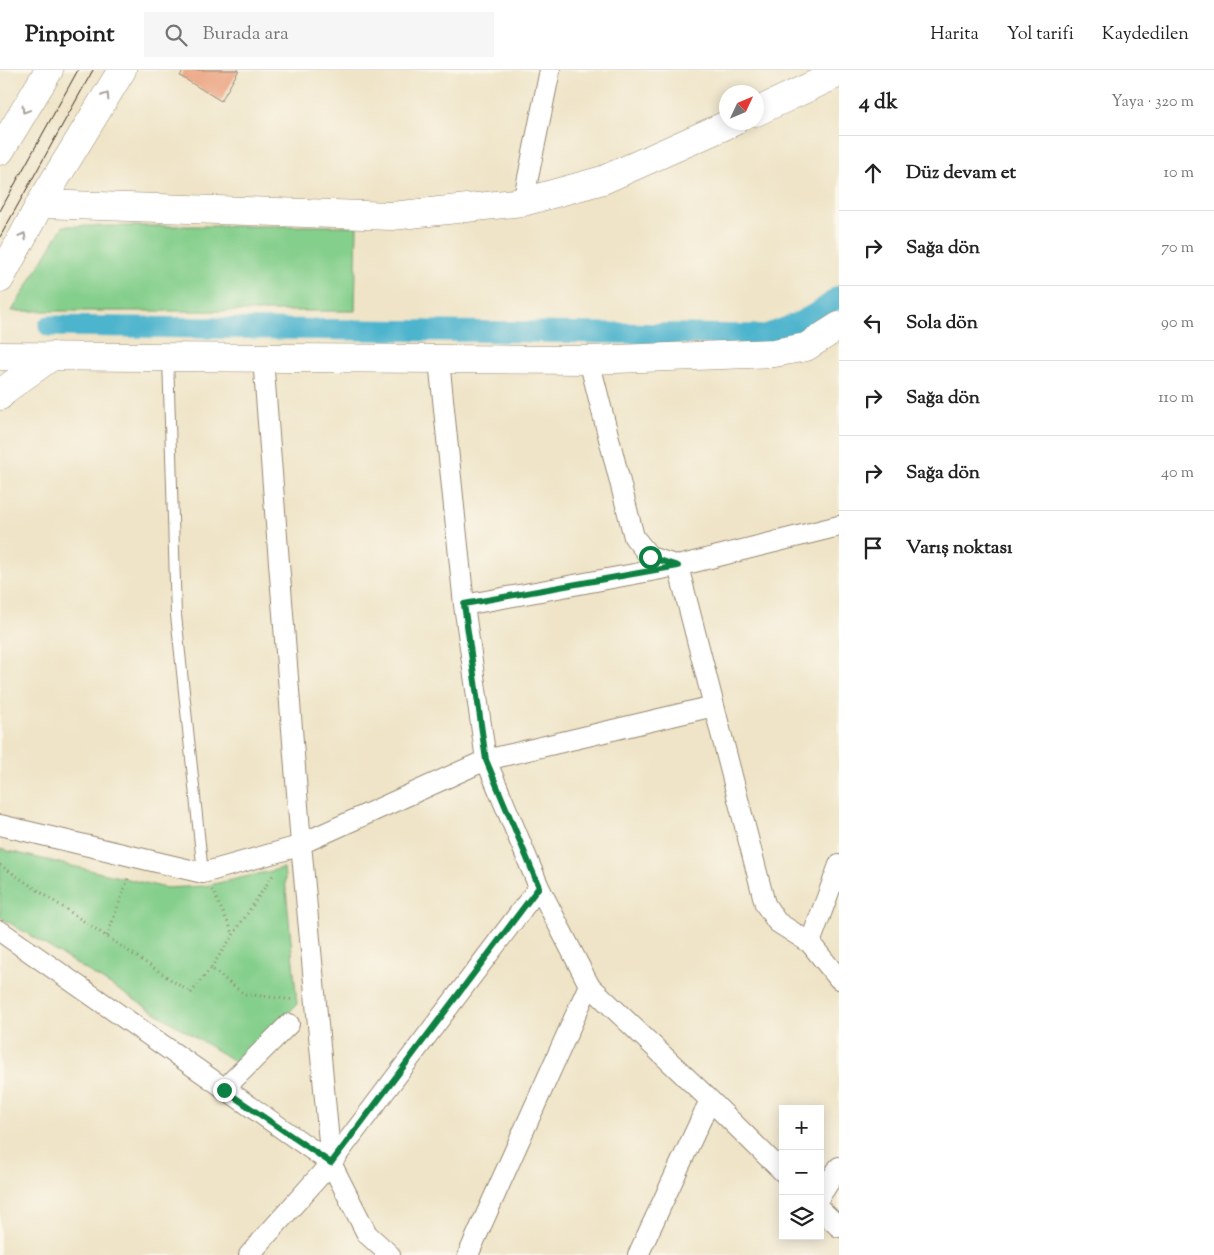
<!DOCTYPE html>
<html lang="tr">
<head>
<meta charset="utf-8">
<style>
	:root { --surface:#fff; --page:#f6f6f6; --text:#222; --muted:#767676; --line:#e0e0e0 }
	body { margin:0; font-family:"Sorts Mill Goudy",serif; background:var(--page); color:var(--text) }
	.controls { position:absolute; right:15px; bottom:15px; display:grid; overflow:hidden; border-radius:0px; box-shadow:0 2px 12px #0003 }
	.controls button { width:45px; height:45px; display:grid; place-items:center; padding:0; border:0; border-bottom:1px solid var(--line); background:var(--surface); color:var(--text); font:25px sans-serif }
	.compass { position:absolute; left:719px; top:15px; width:45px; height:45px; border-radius:50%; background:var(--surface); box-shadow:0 2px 12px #0003; rotate:46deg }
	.stop { position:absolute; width:15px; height:15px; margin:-11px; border:4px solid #0b8043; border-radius:50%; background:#fff }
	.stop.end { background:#0b8043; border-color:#fff; box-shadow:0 1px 5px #0008 }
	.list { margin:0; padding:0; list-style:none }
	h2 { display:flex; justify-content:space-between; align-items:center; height:65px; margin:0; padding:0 20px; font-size:21px }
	h2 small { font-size:16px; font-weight:400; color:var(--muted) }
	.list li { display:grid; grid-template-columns:32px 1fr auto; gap:15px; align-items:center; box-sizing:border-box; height:75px; padding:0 20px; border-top:1px solid var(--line) }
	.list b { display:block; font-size:19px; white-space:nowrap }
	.list em { font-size:16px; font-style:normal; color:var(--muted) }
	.icon { flex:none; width:28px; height:28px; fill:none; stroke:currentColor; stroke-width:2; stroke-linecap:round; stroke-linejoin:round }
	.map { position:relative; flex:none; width:839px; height:1185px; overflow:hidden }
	header { display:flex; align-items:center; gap:30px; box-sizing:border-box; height:70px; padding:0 25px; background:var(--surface); border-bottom:1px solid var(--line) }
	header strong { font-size:24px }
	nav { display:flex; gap:28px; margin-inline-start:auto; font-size:18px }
	.search { width:350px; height:45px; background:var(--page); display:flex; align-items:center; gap:12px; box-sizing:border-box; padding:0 18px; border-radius:0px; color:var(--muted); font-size:19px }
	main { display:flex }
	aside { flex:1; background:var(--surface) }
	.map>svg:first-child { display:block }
	.green { fill:#85cf8c; stroke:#607c55 }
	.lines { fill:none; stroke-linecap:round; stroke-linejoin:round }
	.canal { stroke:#4eb4cd; stroke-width:21 }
	.building { fill:#ea9c78 }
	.lane-casing { stroke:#958772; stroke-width:12 }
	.street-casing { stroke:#958772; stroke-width:22 }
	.secondary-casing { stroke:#958772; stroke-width:29 }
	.primary-casing { stroke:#958772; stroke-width:29 }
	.path { stroke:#958772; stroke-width:3; stroke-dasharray:1 4; stroke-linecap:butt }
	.lane { stroke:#fff; stroke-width:10 }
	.street { stroke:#fff; stroke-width:20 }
	.secondary { stroke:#fff; stroke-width:28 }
	.primary { stroke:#fff; stroke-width:28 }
	.tram { stroke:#3b2a1e; stroke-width:1 }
	.oneway { stroke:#a79f9a }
	.route { stroke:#0b8043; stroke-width:6 }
</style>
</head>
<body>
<header>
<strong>Pinpoint</strong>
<div class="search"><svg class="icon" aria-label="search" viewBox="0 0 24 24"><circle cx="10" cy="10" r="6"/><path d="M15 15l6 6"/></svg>Burada ara</div>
<nav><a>Harita</a><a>Yol tarifi</a><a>Kaydedilen</a></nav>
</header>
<main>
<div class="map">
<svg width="839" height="1185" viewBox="0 0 839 1185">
	<rect width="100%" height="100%" fill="#fbf7ec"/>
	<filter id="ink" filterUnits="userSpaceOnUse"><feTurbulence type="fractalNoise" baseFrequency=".02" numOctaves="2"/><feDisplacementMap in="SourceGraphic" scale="10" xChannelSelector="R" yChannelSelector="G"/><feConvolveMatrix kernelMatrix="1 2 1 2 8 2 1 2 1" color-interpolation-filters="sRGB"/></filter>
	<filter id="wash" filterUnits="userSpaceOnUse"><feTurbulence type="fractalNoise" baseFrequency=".0096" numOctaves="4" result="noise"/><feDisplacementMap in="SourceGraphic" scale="20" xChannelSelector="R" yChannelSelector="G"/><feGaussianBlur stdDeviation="1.12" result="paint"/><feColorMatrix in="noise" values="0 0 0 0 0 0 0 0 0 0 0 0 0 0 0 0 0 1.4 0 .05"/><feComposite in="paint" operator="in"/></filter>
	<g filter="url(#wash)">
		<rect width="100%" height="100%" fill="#efe4c7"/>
		<path class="green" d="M63,156H357L355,241H12Z
			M0,779L166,818L205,816L284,798L297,934L239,994L0,847Z"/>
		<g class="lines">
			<path class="canal" d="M49,256L765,265C792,256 817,246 839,226"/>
		</g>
		<g id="blocks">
			<path class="building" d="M184,0H239L221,31L180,6Z"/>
		</g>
	</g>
	<g filter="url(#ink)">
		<use href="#blocks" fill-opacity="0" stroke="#958772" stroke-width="1"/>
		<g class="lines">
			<defs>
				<path id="lane" d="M168,288L176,545L203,803"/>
				<path id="street" d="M523,132L550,0
					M263,288L301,774L331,1093L367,1164L390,1185
					M439,290L464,535L486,690L539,817L589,915L710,1030L783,1102
					M589,290L634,467L650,487L678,496L765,834L777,852L810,873L839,909
					M464,535L678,496L839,456
					M0,755L203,803L292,778L486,690L714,636
					M0,861L331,1093
					M810,873L839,795
					M224,1019L289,954
					M820,1126L839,1097
					M820,1139L839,1157
					M249,1185L331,1093L539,817
					M468,1185L589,915
					M638,1185L710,1030"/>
				<path id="secondary" d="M756,42L839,3
					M40,134L392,146L523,132L603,110L733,52
					M0,286L589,290L774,283L806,277L839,256"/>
				<path id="primary" d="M0,81L49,0
					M0,209L40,134L122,0
					M0,326L6,319L52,286"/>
			</defs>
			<use href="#lane" class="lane-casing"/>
			<use href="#street" class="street-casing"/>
			<use href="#secondary" class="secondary-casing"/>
			<use href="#primary" class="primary-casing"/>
			<path class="path" d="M0,795L191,923L211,898L244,924L295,930
				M212,820L233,863
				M107,866L129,806
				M211,898L273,805"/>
			<use href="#lane" class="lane"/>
			<use href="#street" class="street"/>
			<use href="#secondary" class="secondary"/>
			<use href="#primary" class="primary"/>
			<path class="tram" d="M0,141L78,0
				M0,167L93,0"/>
		</g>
		<defs><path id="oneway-chevron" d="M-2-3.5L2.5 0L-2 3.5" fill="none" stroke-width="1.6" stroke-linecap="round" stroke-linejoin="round" transform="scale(1.25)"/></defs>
		<g class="oneway">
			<use href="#oneway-chevron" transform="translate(106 26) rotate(-58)"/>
			<use href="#oneway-chevron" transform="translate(25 40) rotate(121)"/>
			<use href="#oneway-chevron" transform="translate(23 166) rotate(-62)"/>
		</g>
	</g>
	<g class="lines" filter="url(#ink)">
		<path class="route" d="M224,1020L331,1093L539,817L486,690L464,534L678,496L650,487"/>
	</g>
</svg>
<div class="controls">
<button>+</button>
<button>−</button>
<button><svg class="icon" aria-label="layers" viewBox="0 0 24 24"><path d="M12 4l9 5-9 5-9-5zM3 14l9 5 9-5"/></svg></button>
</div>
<svg class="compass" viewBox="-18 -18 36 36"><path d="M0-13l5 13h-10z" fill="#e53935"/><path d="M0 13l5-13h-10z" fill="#767676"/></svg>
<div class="stop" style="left:650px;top:487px"></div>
<div class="stop end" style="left:224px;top:1020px"></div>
</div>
<aside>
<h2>4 dk<small>Yaya · 320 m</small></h2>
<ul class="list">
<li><svg class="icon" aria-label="ahead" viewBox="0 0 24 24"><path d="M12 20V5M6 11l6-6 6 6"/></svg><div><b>Düz devam et</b></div><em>10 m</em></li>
<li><svg class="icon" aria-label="right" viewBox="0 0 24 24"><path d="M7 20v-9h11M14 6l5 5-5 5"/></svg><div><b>Sağa dön</b></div><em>70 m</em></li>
<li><svg class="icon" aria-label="left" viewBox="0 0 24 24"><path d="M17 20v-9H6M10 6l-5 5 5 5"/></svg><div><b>Sola dön</b></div><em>90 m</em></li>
<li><svg class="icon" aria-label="right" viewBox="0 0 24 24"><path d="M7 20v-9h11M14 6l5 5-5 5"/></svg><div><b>Sağa dön</b></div><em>110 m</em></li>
<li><svg class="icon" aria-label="right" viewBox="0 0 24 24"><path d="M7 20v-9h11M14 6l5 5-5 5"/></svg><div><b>Sağa dön</b></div><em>40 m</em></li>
<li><svg class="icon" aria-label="arrive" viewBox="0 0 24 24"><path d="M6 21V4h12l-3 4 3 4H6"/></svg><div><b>Varış noktası</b></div></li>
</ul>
</aside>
</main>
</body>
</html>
